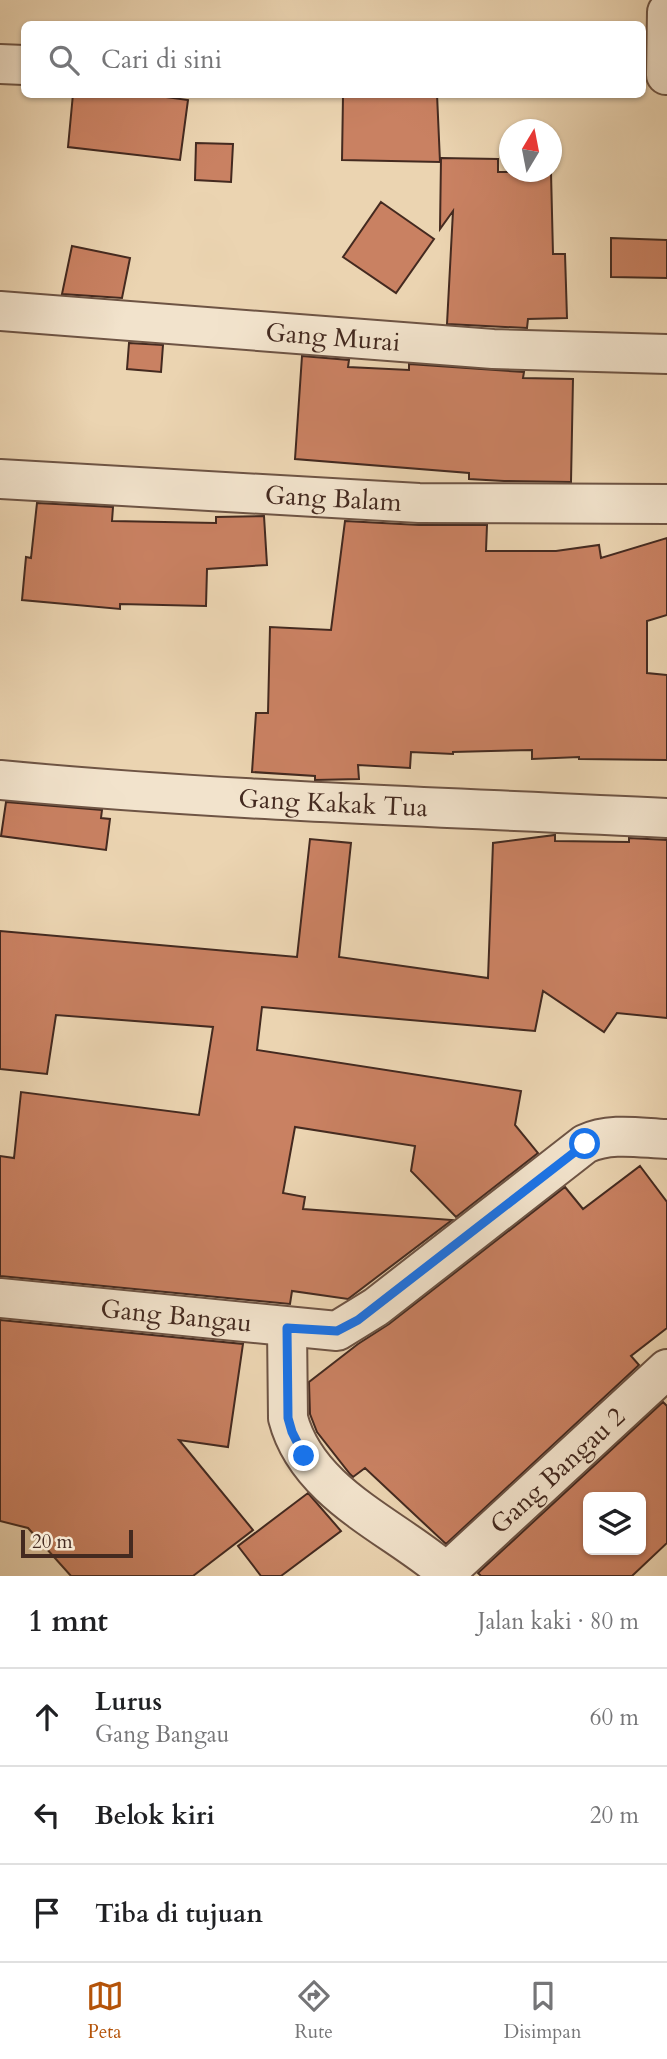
<!DOCTYPE html>
<html lang="id">
<head>
<meta charset="utf-8">
<style>
	:root { --surface:#fff; --page:#f6f6f6; --text:#202124; --muted:#757577; --line:#e0e0e0; --accent:#b45309 }
	body { margin:0; font-family:Cardo,serif; background:var(--page); color:var(--text) }
	.controls { position:absolute; right:21px; bottom:21px; display:grid; overflow:hidden; border-radius:10px; box-shadow:0 2px 5px #0004 }
	.controls button { width:63px; height:63px; display:grid; place-items:center; padding:0; border:0; border-bottom:2px solid var(--line); background:var(--surface); color:var(--text); font:35px sans-serif }
	.compass { position:absolute; left:499px; top:119px; width:63px; height:63px; border-radius:50%; background:var(--surface); box-shadow:0 2px 5px #0004; rotate:10deg }
	.scale { position:absolute; left:21px; bottom:18px; width:112px; box-sizing:border-box; padding-left:7px; border:4px solid #442a20; border-top:0; font-size:19px; line-height:24px; white-space:nowrap; color:#442a20; -webkit-text-stroke:5px #f2e3cc; paint-order:stroke }
	.stop { position:absolute; width:21px; height:21px; margin:-16px; border:5px solid #1a73e8; border-radius:50%; background:#fff }
	.stop.end { background:#1a73e8; border-color:#fff; box-shadow:0 2px 7px #0008 }
	.list { margin:0; padding:0; list-style:none }
	h2 { display:flex; justify-content:space-between; align-items:center; height:91px; margin:0; padding:0 28px; font-size:30px }
	h2 small { font-size:23px; font-weight:400; color:var(--muted) }
	.list li { display:grid; grid-template-columns:46px 1fr auto; gap:21px; align-items:center; box-sizing:border-box; height:98px; padding:0 28px; border-top:2px solid var(--line) }
	.list b { display:block; font-size:26px; white-space:nowrap }
	.list p { margin:0; font-size:23px; white-space:nowrap; color:var(--muted) }
	.list em { font-size:23px; font-style:normal; color:var(--muted) }
	.icon { flex:none; width:38px; height:38px; fill:none; stroke:currentColor; stroke-width:2; stroke-linecap:round; stroke-linejoin:round }
	.map { position:relative; flex:none; width:667px; height:1576px; overflow:hidden }
	.search { position:absolute; background:var(--surface); box-shadow:0 2px 5px #0004; left:21px; right:21px; top:21px; height:77px; display:flex; align-items:center; gap:18px; box-sizing:border-box; padding:0 24px; border-radius:10px; color:var(--muted); font-size:26px }
	.sheet { height:385px; background:var(--surface) }
	nav { display:flex; justify-content:space-around; align-items:center; box-sizing:border-box; height:98px; border-top:2px solid var(--line); background:var(--surface); font-size:19px; color:var(--muted) }
	nav a { display:grid; justify-items:center; gap:4px }
	nav .on { color:var(--accent) }
	.map>svg:first-child { display:block }
	.building { fill:#c98162; stroke:#442a20; stroke-width:2; fill-rule:evenodd }
	.lines { fill:none; stroke-linecap:round; stroke-linejoin:round }
	.minor-casing { stroke:#6e5444; stroke-width:42 }
	.minor { stroke:#f2e3cc; stroke-width:38 }
	.route { stroke:#1a73e8; stroke-width:9 }
	.labels { text-anchor:middle; stroke-width:5; stroke-linejoin:round; paint-order:stroke }
	.street-label { font-size:26px; fill:#442a20; stroke:#f2e3cc }
</style>
</head>
<body>
<div class="map">
<svg width="667" height="1576" viewBox="0 0 667 1576">
	<rect width="100%" height="100%" fill="#ebd4b1"/>
	<filter id="stains"><feTurbulence type="fractalNoise" baseFrequency=".00286" numOctaves="4"/><feColorMatrix values="0 0 0 0 .2 0 0 0 0 .09 0 0 0 0 .02 0 0 0 .5 -.17"/></filter>
	<radialGradient id="worn" r=".72"><stop offset=".6" stop-color="#630" stop-opacity="0"/><stop offset="1" stop-color="#630" stop-opacity=".3"/></radialGradient>
	<path class="building" d="M73,94H144L188,100L180,160L68,147Z
		M437,94L440,162L342,160L343,96Z
		M196,143L233,144L231,182L195,180Z
		M441,158L498,159V172H551L553,254H565L567,318L528,319L527,328L447,324L453,211L440,229Z
		M381,202L434,239L396,293L343,257Z
		M611,238L667,240V278L611,277Z
		M72,246L130,258L122,298L62,294Z
		M129,343L163,345L161,372L127,369Z
		M302,356L349,360L348,367L409,370V364L524,372L523,378L573,379L571,482L504,481L469,479V473L295,459Z
		M37,503L113,507L112,521L216,523V517L264,516L267,565L207,569L206,606L120,604V609L22,600L26,557L31,558Z
		M345,521L419,525H487L486,551H556L599,545L601,558L667,538V615L647,621V673L667,675V760L579,759V757L532,759V750L453,752V754L411,752L410,768L358,765L359,779L315,780V776L252,772L256,713H268L270,627L331,630Z
		M6,802L102,810L101,818L110,819L106,850L1,836Z
		M555,835V841L629,842V838L667,840V1018L617,1013L604,1032L543,991L535,1031L262,1007L257,1050L521,1091L515,1125L538,1153L456,1217L411,1171L415,1146L295,1127L283,1193L305,1197L303,1209L452,1220L348,1299L292,1291L290,1304L0,1276V1156L14,1158L21,1092L199,1115L213,1027L56,1015L47,1074L0,1069V931L297,957L310,839L351,843L339,957L488,978L493,843Z
		M640,1166L667,1202V1328L631,1356L639,1365L446,1544L365,1468L353,1477L350,1474L317,1432L310,1414L309,1382L358,1344L389,1324L565,1187L583,1209Z
		M0,1320L243,1344L228,1447L179,1440L253,1530L193,1576H71L28,1528L0,1521Z
		M663,1402L667,1406V1543L632,1576H481L478,1573ZM588,1497H641V1550H588Z
		M308,1493L341,1531L281,1576H261L238,1546Z"/>
	<g class="lines">
		<defs>
			<g id="minor">
				<path d="M0,64L24,65"/>
				<path d="M666,75L667,12"/>
				<path id="s1" d="M0,311L493,349L667,354"/>
				<path id="s2" d="M0,479L419,503L667,504"/>
				<path id="s3" d="M0,780C222,801 445,807 667,818"/>
				<path id="s4" d="M0,1298L337,1331L376,1307L585,1144C611,1132 640,1138 667,1139"/>
				<path d="M287,1328L288,1418C308,1495 396,1527 451,1576"/>
				<path id="s5" d="M447,1572L667,1369"/>
			</g>
		</defs>
		<use href="#minor" class="minor-casing"/>
		<use href="#minor" class="minor"/>
	</g>
	<g class="lines">
		<path class="route" d="M304,1456L292,1432L288,1418L287,1328L337,1331L358,1320L585,1144"/>
	</g>
	<g class="labels">
		<g class="street-label">
			<text dy="9" stroke="none"><textPath href="#s1" startOffset="334">Gang Murai</textPath></text>
			<text dy="9" stroke="none"><textPath href="#s2" startOffset="334">Gang Balam</textPath></text>
			<text dy="9" stroke="none"><textPath href="#s3" startOffset="334">Gang Kakak Tua</textPath></text>
			<text dy="9" stroke="none"><textPath href="#s4" startOffset="177">Gang Bangau</textPath></text>
			<text dy="9" stroke="none"><textPath href="#s5" startOffset="150">Gang Bangau 2</textPath></text>
		</g>
	</g>
	<rect width="100%" height="100%" filter="url(#stains)"/>
	<rect width="100%" height="100%" fill="url(#worn)"/>
</svg>
<div class="controls">
<button><svg class="icon" aria-label="layers" viewBox="0 0 24 24"><path d="M12 4l9 5-9 5-9-5zM3 14l9 5 9-5"/></svg></button>
</div>
<svg class="compass" viewBox="-18 -18 36 36"><path d="M0-13l5 13h-10z" fill="#e53935"/><path d="M0 13l5-13h-10z" fill="#757577"/></svg>
<div class="scale">20 m</div>
<div class="stop" style="left:585px;top:1144px"></div>
<div class="stop end" style="left:304px;top:1456px"></div>
<div class="search"><svg class="icon" aria-label="search" viewBox="0 0 24 24"><circle cx="10" cy="10" r="6"/><path d="M15 15l6 6"/></svg>Cari di sini</div>
</div>
<section class="sheet">
<h2>1 mnt<small>Jalan kaki · 80 m</small></h2>
<ul class="list">
<li><svg class="icon" aria-label="ahead" viewBox="0 0 24 24"><path d="M12 20V5M6 11l6-6 6 6"/></svg><div><b>Lurus</b><p>Gang Bangau</p></div><em>60 m</em></li>
<li><svg class="icon" aria-label="left" viewBox="0 0 24 24"><path d="M17 20v-9H6M10 6l-5 5 5 5"/></svg><div><b>Belok kiri</b></div><em>20 m</em></li>
<li><svg class="icon" aria-label="arrive" viewBox="0 0 24 24"><path d="M6 21V4h12l-3 4 3 4H6"/></svg><div><b>Tiba di tujuan</b></div></li>
</ul>
</section>
<nav>
<a class="on"><svg class="icon" aria-label="map" viewBox="0 0 24 24"><path d="M3 6l6-2 6 2 6-2v14l-6 2-6-2-6 2zM9 4v14M15 6v14"/></svg>Peta</a>
<a><svg class="icon" aria-label="directions" viewBox="0 0 24 24"><path d="M12 3l9 9-9 9-9-9zM9 14v-3h6M13 9l2 2-2 2"/></svg>Rute</a>
<a><svg class="icon" aria-label="saved" viewBox="0 0 24 24"><path d="M7 4h10v16l-5-4-5 4z"/></svg>Disimpan</a>
</nav>
</body>
</html>
